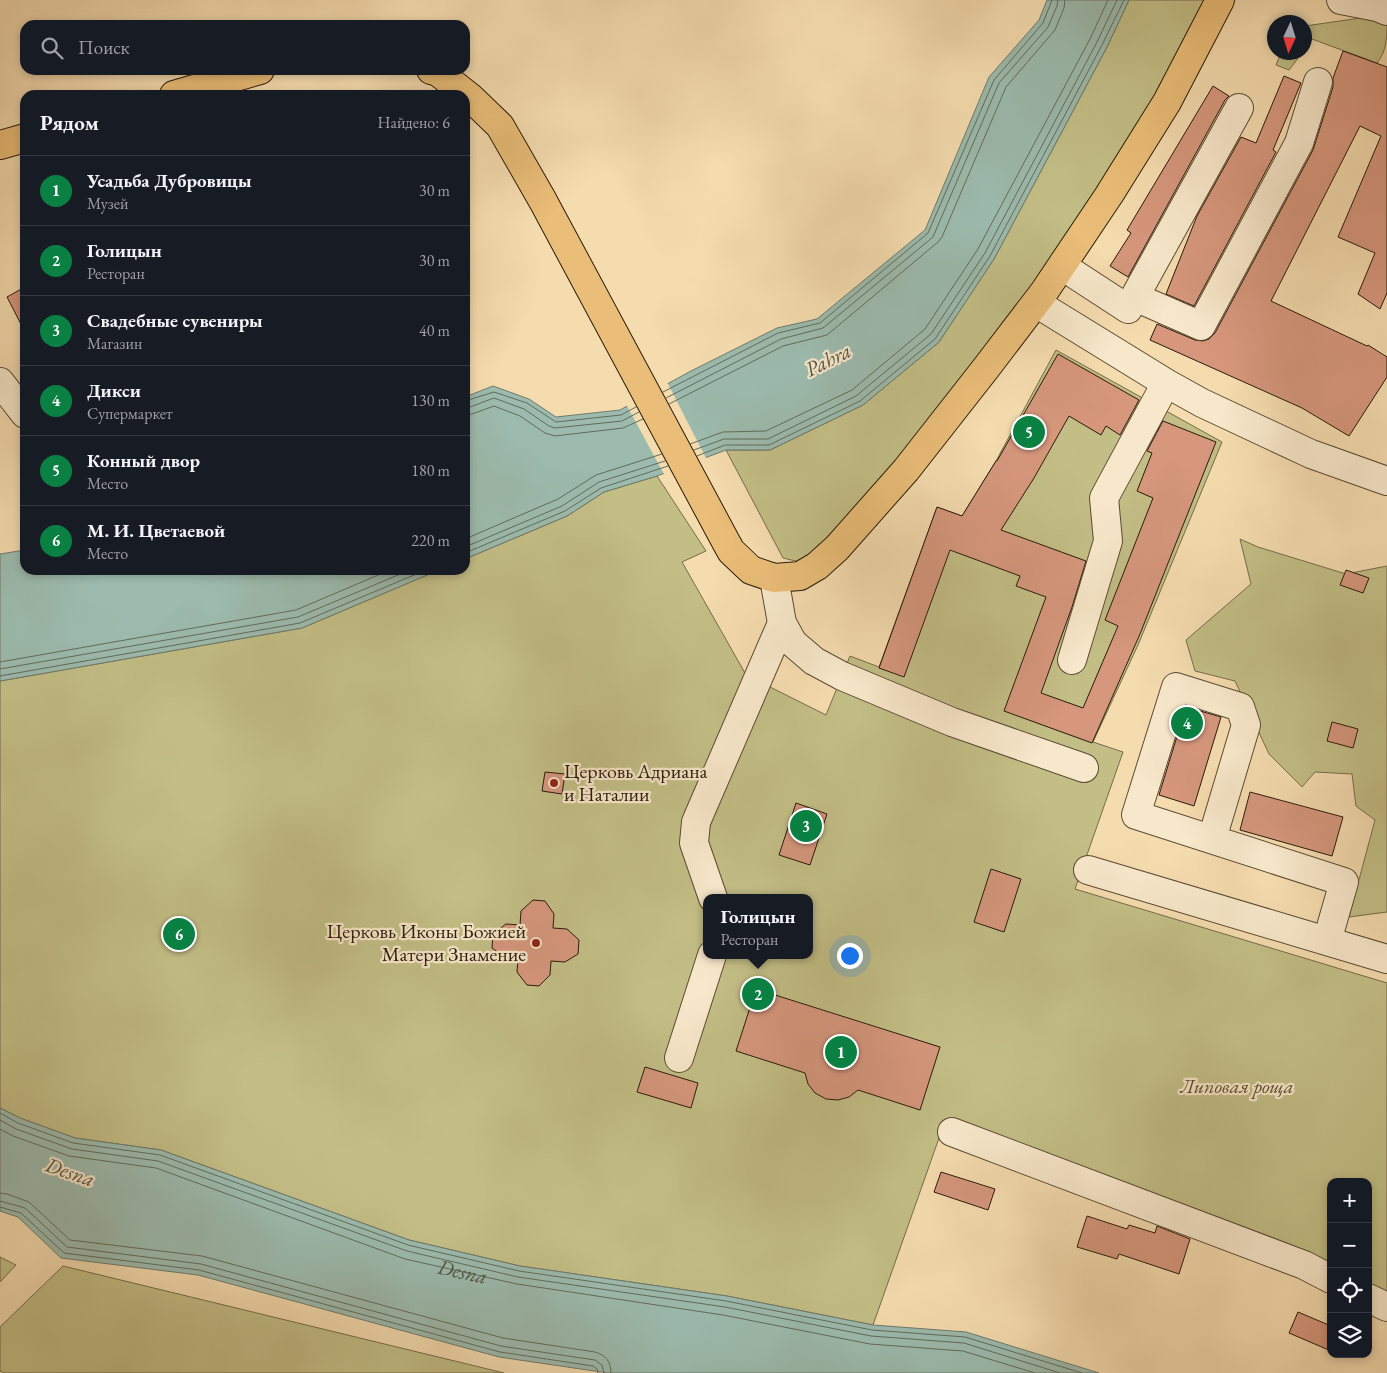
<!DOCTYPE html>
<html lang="ru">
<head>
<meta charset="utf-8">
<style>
	:root { --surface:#171b24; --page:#20242c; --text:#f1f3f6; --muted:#9ea1a6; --line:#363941; --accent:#0b8043 }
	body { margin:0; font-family:"EB Garamond",serif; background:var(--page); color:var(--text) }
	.controls { position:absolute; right:15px; bottom:15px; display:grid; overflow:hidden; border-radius:10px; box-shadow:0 2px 8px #0003 }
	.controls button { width:45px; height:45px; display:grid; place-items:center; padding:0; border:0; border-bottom:1px solid var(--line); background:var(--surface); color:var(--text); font:25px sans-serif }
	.compass { position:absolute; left:1267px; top:15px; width:45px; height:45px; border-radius:50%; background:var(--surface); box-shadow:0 2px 8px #0003; rotate:184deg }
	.you { position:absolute; left:849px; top:955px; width:18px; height:18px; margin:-12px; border:4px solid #fff; border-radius:50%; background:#1a73e8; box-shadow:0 0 0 8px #1a73e833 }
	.badge { display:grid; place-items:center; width:32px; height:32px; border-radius:50%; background:var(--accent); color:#fff; font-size:16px; font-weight:700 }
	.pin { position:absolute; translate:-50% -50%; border:2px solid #fff; box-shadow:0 1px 5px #0006 }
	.popup { position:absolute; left:703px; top:894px; width:110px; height:65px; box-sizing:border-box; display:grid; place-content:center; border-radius:10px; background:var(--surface); filter:drop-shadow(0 1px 4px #0005); font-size:16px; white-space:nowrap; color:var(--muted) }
	.popup b { font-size:19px; color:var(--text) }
	.popup::after { content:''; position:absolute; left:50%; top:100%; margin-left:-10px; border:10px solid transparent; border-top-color:var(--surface) }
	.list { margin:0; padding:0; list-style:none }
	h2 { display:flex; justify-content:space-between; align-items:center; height:65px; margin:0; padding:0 20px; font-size:21px }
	h2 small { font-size:16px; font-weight:400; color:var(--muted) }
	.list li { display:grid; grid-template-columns:32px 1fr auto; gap:15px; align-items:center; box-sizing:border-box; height:70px; padding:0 20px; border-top:1px solid var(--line) }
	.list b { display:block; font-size:19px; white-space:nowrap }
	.list p { margin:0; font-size:16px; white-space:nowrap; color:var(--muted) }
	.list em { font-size:16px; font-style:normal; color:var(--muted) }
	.icon { flex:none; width:28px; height:28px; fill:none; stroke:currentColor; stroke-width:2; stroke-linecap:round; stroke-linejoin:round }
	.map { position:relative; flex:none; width:1387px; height:1373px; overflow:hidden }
	.search { position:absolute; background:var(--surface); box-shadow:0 2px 8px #0003; left:20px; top:20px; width:450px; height:55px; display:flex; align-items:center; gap:12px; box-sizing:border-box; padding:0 18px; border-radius:15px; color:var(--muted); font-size:19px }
	.panel { position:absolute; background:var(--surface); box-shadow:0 2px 8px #0003; left:20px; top:90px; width:450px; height:485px; border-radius:15px }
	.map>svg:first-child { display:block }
	.green { fill:#c3be86; stroke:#766c48; fill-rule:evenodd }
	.water { fill:#9cbbae; stroke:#6e7b6c }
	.pier { fill:#f5dcaf }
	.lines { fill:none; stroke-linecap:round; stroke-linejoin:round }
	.shore { stroke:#626b5c; stroke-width:1 }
	.building { fill:#d6977d; stroke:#281b09 }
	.minor-casing { stroke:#5b4b32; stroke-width:30 }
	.major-casing { stroke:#281b09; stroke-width:30 }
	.minor { stroke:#f8e8cb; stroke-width:28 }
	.major { stroke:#eabe78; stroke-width:28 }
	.poi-dot { fill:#8f2418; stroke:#f8e8cb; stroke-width:2 }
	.labels { text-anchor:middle; stroke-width:4.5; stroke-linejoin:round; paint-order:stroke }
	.poi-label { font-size:20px; fill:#281b09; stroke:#f8e8cb; text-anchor:start }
	.park-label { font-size:20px; font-style:italic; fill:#564c2e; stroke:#f8e8cb }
	.water-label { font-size:21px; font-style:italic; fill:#515343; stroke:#f8e8cb }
</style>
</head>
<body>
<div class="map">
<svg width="1387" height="1373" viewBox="0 0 1387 1373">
	<rect width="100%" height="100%" fill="#f5dcaf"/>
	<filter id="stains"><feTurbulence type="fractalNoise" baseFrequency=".004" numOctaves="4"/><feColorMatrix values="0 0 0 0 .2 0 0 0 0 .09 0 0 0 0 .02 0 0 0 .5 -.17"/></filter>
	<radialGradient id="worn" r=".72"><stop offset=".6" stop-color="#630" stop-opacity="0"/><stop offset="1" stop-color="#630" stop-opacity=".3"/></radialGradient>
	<path class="green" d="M1129,0H1220L1109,195L817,566L783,558L726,450H770L863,405L939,342L994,259L1107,47Z
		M1375,16L1387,21C1387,36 1387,51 1377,63L1312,39L1305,49V26Z
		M1281,53V52L1302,53L1289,70L1276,65Z
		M1056,350L1222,442L1138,645L1093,742L1123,752L1075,889L1387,983V1319L1368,1310V1182H1331V1290L1299,1274L939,1138L873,1325L727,1296L520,1266L409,1240L161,1150L75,1138L20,1118L0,1108V681L302,628L439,570H465V559L567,516L604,492L657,476L706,551L682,562L745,673L758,681L826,715L850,656L879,667L937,507L962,516L996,461ZM707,898H809V955H707Z
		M1240,539L1258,547L1346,574L1387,566V912L1349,917L1375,820L1356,806L1352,774L1315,772L1302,787L1269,754L1235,681L1195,671L1186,640L1251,584Z
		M0,1257L16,1265L0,1282Z
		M63,1266L500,1372L504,1373H4L0,1371V1327Z"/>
	<path class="water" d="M1047,0H1129L1107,47L994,259L939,342L863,405L770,450H726L657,476L604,492L567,516L465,559V397L493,386L529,399L556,417L620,410L689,372L777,328L817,319L925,230L989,77L1039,20Z
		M25,550V570H439L302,628L0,681V554Z
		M0,1108L20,1118L75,1138L161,1150L409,1240L520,1266L727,1296L873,1325L966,1332L1099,1373H608L499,1357L198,1275L61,1258L18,1217L0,1211Z"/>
	<path class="pier" d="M667,382L707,460L665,476L626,404Z"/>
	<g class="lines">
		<g class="shore">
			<path d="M663,392L778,333L820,323L928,233L994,80L1043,23L1052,0"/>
			<path d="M666,398L781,339L823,328L933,237L999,83L1048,27L1057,6L1058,0"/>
			<path d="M465,401L494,392L527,403L556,422L621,415L636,407"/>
			<path d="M669,404L783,346L827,335L938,242L942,237L1006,87L1055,30L1064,8L1065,0"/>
			<path d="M465,407H470L494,398L524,409L549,426L555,428L622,421L639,412"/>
			<path d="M465,415L472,414L494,406L520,416L545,433L555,436L623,428L643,419"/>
			<path d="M690,444L723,432L766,431L852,390L925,329L978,249L1090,39L1108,0"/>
			<path d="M694,450L724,439H768L856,396L931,334L985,253L1097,42L1117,0"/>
			<path d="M697,456L725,445H769L860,401L935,339L990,256L1102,45L1124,0"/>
			<path d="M465,539L558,499L596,475L662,454"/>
			<path d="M465,547L562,506L599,482L665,461"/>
			<path d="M465,553L565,511L601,488L668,466"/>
			<path d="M0,662L296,610L390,570"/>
			<path d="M0,669L298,617L410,570"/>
			<path d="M0,676L300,623L426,570"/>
			<path d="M0,1113L18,1123L73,1143L160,1155L408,1245L519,1271L726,1301L872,1330L965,1337L1082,1373"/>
			<path d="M0,1120L16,1129L72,1149L158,1161L407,1251L518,1277L725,1307L871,1336L964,1343L1060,1373"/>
			<path id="s1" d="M0,1129L13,1136L69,1156L156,1168L405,1259L517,1284L723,1315L870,1344L963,1351L1035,1373"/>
			<path d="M0,1193L7,1194L29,1202L70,1240L202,1256L503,1338L595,1352C606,1355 611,1362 611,1373"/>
			<path d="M0,1201L25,1208L67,1247L201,1264L501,1346L595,1360L602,1365L604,1373"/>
			<path d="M0,1207L21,1213L64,1253L199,1270L500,1352L593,1366L597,1369L598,1373"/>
		</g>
	</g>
	<path class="building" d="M1343,51L1387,67V293L1380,309L1358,294L1375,253L1338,237L1381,136L1360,126L1271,301L1367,346L1368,345L1387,357V377L1349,436L1302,408L1150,340L1157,324L1195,340L1203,341L1209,339L1215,333L1313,150L1333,87V78Z
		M1284,76L1301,83L1273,150L1276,152L1194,306L1166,294L1197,216L1241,137L1256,143Z
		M1213,86L1229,96L1225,100L1128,277L1110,266L1131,233L1127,230Z
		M25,287V332L7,297Z
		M1058,354L1139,400L1120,435L1106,426L1101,435L1069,416L1034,478L1001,530L1086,561L1072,607L1041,693L1083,708L1118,626L1105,620L1153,498L1137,491L1152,453L1147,451L1163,421L1216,442L1140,634L1092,743L1004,711L1046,597L1016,586L1020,576L950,550L904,677L879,668L937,507L962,516L996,461H997Z
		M1346,570L1369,578L1363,593L1340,585Z
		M1186,707L1221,717L1194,806L1159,795Z
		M1332,722L1358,729L1353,748L1327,741Z
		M545,772L565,774L562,794L542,791Z
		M1250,792L1343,817L1332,856L1240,830Z
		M796,803L827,814L810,865L779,855Z
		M991,869L1021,879L1004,932L974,922Z
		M533,900L545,901L554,914L553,928L567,929L579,940L578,954L565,962L551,961L550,975L539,986L527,985L517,972L518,958L504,957L492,948L493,934L506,924L520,925L521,911Z
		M756,989L940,1047L920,1110L858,1090L849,1097L838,1100L826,1099L815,1093L808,1084L805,1073L736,1051Z
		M645,1067L698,1083L691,1108L637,1092Z
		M941,1172L995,1189L988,1210L934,1192Z
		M1087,1216L1127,1229L1129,1225L1155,1233L1157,1226L1190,1239L1179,1274L1119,1254L1117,1259L1077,1247Z
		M1298,1312L1331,1326V1351L1289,1333Z"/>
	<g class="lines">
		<defs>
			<path id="minor" d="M1341,0L1377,7L1387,11
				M1062,266L1128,309L1239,108
				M1135,297L1201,326L1299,143L1318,82
				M1036,303L1166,383L1202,403L1311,454L1387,481
				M0,382L25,414
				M774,578L782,623L793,643L814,661L842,676L952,722L1084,768
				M1072,660L1108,541L1104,498L1166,383
				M1212,839L1246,725L1240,707L1176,687L1136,815L1344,882L1327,941
				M1088,870L1387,959
				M713,898L694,843L696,822L782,623
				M679,1058L712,955
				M952,1132L1304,1265L1331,1279
				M1368,1298L1387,1307"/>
			<path id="major" d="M431,70L438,72L471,98L500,126L543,201L726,542L731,551L751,570L774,578L800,576L817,566L837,548L906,470L986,368L1044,292L1109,195L1167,102L1220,0
				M174,95L260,70
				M0,145L25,138"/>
		</defs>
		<use href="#minor" class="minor-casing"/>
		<use href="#major" class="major-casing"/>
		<use href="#minor" class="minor"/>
		<use href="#major" class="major"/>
	</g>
	<g class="poi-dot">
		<circle cx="554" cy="783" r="5"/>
		<circle cx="536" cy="943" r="5"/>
	</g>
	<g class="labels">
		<g class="poi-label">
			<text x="564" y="778">Церковь Адриана<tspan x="564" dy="23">и Наталии</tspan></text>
			<text x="526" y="938" text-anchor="end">Церковь Иконы Божией<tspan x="526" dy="23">Матери Знамение</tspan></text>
		</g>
		<g class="park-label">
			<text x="1237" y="1093">Липовая роща</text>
		</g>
		<g class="water-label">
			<text transform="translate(828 360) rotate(-27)" y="7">Pahra</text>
			<text transform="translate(70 1172) rotate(19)" y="7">Desna</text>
			<text dy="7" stroke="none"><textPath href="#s1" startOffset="486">Desna</textPath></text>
		</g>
	</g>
	<rect width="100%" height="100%" filter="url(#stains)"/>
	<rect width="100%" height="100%" fill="url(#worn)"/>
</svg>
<div class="controls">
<button>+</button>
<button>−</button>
<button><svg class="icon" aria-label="locate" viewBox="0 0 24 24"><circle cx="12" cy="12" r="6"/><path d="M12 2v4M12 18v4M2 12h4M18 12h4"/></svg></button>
<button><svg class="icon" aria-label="layers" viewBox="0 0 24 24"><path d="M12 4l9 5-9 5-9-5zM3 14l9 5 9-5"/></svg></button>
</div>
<svg class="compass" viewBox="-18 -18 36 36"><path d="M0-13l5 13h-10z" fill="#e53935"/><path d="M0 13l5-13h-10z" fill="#9ea1a6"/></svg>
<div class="you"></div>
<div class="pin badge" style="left:841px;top:1052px">1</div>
<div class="pin badge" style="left:758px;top:994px">2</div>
<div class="popup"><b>Голицын</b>Ресторан</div>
<div class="pin badge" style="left:806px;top:826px">3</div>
<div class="pin badge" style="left:1187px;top:723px">4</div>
<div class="pin badge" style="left:1029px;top:432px">5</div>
<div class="pin badge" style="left:179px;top:934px">6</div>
<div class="search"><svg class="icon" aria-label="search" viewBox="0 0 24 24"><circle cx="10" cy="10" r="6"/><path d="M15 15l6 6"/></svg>Поиск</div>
<section class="panel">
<h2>Рядом<small>Найдено: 6</small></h2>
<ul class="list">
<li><span class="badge">1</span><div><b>Усадьба Дубровицы</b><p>Музей</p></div><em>30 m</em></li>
<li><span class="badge">2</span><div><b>Голицын</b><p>Ресторан</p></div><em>30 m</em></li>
<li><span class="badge">3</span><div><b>Свадебные сувениры</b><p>Магазин</p></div><em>40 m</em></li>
<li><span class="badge">4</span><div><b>Дикси</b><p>Супермаркет</p></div><em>130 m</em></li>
<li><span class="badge">5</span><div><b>Конный двор</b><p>Место</p></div><em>180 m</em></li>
<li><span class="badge">6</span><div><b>М. И. Цветаевой</b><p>Место</p></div><em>220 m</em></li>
</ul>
</section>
</div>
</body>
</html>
